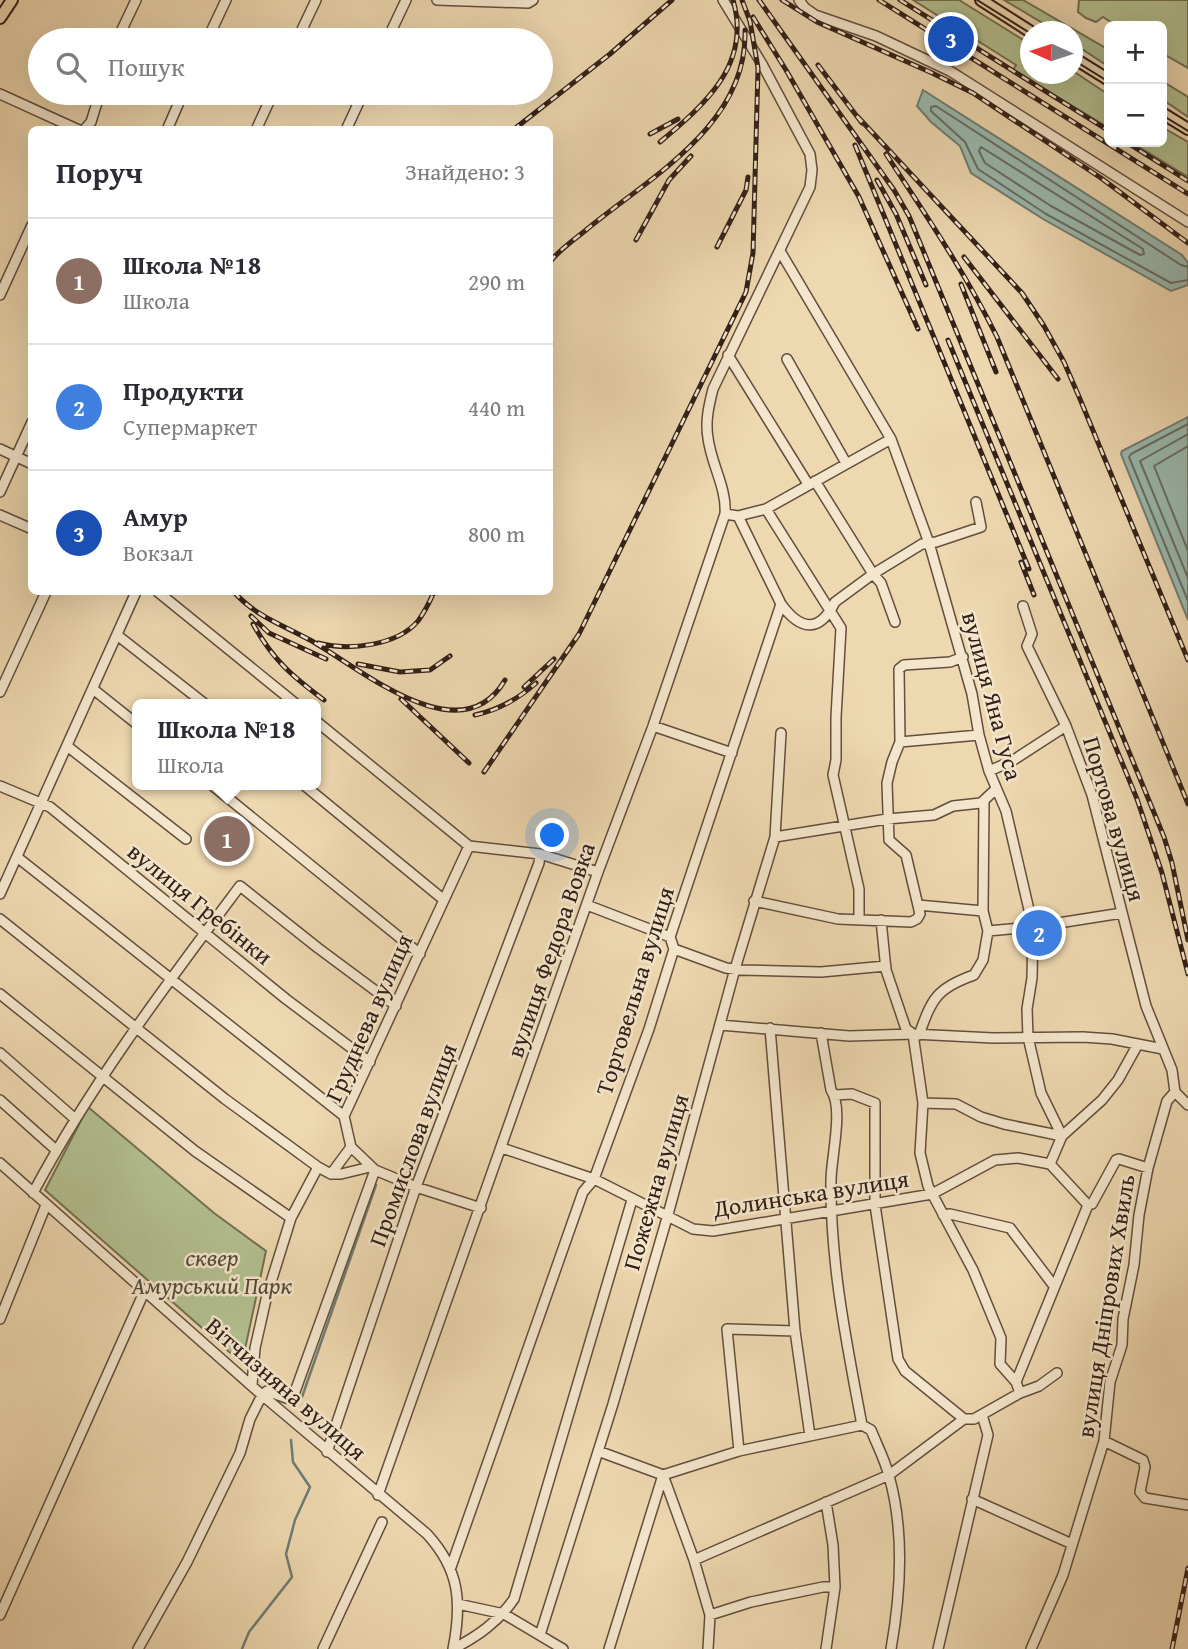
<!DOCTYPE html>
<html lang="uk">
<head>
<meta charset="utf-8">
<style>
	:root { --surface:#fff; --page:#f2f2f3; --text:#2b2b33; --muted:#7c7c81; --line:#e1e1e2; --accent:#0b8043 }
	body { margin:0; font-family:"Gentium Book Plus",serif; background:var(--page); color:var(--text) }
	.controls { position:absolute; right:21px; top:21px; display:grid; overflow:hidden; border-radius:10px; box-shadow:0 7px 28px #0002 }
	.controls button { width:63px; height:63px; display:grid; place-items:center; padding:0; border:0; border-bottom:2px solid var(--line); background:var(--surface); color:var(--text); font:35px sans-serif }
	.compass { position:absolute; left:1020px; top:21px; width:63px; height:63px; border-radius:50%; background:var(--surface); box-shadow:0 7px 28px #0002; rotate:273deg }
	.you { position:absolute; left:553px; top:836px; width:24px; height:24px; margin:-18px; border:5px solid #fff; border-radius:50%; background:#1a73e8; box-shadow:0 0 0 10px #1a73e833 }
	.badge { display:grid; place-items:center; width:46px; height:46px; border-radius:50%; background:var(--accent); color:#fff; font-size:23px; font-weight:700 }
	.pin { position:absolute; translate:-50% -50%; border:4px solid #fff; box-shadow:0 2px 7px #0006 }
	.popup { position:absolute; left:132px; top:699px; width:189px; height:91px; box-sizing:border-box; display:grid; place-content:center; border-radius:10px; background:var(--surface); filter:drop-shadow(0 2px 5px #0005); font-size:23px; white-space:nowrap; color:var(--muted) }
	.popup b { font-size:26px; color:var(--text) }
	.popup::after { content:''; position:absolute; left:50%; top:100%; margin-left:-14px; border:14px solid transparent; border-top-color:var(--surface) }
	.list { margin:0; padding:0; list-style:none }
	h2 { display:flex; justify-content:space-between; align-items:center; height:91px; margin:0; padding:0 28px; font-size:30px }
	h2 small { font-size:23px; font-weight:400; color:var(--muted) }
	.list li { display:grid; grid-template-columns:46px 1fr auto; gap:21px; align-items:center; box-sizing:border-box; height:126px; padding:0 28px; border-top:2px solid var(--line) }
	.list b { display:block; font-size:26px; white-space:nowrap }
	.list p { margin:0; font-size:23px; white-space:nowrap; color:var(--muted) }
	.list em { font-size:23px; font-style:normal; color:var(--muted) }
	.icon { flex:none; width:38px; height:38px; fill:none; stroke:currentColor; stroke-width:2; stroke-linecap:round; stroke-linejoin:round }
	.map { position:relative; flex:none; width:1188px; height:1649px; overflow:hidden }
	.search { position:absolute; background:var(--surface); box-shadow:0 7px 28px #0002; left:28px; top:28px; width:525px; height:77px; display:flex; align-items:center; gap:18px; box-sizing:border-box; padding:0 24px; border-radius:38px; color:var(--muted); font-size:26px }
	.panel { position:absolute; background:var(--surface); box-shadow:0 7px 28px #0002; left:28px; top:126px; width:525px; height:469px; border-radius:10px }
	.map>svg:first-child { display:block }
	.green { fill:#b3c090; stroke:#737054; stroke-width:2 }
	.water { fill:#99b9af; stroke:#707c73; stroke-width:2 }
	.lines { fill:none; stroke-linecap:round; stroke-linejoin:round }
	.shore { stroke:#666c64; stroke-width:2 }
	.stream { stroke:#707c73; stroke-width:2.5 }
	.minor-casing { stroke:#624e3e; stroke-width:12 }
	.major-casing { stroke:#332018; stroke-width:14 }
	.minor { stroke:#f4e6cc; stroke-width:9 }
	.major { stroke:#eed8b0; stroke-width:10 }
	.tram { stroke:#332018; stroke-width:2 }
	.rail-casing { stroke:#332018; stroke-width:5 }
	.rail { stroke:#f4e6cc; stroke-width:2.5; stroke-dasharray:8; stroke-linecap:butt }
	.labels { text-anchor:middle; stroke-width:5; stroke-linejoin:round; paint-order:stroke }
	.street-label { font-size:24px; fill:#332018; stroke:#f4e6cc }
	.park-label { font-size:24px; font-style:italic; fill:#534836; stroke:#f4e6cc }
</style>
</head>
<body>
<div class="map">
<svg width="1188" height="1649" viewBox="0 0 1188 1649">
	<rect width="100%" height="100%" fill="#eed8b0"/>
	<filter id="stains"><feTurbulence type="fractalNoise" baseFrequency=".00286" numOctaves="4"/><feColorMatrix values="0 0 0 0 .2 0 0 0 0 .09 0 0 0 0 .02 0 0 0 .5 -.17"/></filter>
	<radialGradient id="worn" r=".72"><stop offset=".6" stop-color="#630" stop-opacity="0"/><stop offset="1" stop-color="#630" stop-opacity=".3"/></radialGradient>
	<path class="green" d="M913,0H959L1030,44V74H1072L1073,71L1109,95V128L1013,70L1016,65Z
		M1004,0H1023L1109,50V67L1073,43L1072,32L1056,31Z
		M1079,0H1188V68L1162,53V26H1117L1103,17L1096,22L1086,18L1078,12Z
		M1162,81L1188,97V117L1162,99Z
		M1162,127L1188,142V177L1131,142H1162Z
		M88,1107L214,1213L266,1251L242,1363L45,1190Z"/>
	<path class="water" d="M923,90L1182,255L1188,263V285L1171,291L1043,219L971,173L960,146L931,122L917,106Z
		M1188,417V620L1121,454L1122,451Z"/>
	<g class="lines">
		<path class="shore" d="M981,147L1143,249L1144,254L1140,255L1051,206L985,163L979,151Z
			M1188,267L1181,265L936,106L931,107V111L965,142L978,169L1046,214L1171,283L1188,280
			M1188,424L1131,454L1129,457L1188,601
			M1188,434L1140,461L1188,578
			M1188,446L1154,466L1188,551"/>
		<path class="stream" d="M302,1397L376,1185
			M242,1649L249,1632L292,1577L286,1554L295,1520L310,1487L293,1462L291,1440"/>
		<defs>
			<path id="minor" d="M437,0L528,3L533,0
				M799,0L805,8L815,15L876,36L950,71L1188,222
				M117,40L136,0
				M207,40L226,0
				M297,40L316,0
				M387,40L406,0
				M0,94L79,130
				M84,130L91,122L100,93
				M167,130L183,93
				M256,130L273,93
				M346,130L363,93
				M780,251L891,439L929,543L972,694L979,735L989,771L1006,811L1033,927L1032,978L1027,1009L1028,1037L1041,1093L1062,1136L1050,1164L1088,1205L1016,1382
				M0,295L32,225
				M728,355L808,484
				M787,359L846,463
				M0,449L32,464
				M815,481L873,574L881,583L895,622
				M0,492L32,422
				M766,509L841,628L836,717V760L833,775L859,889V920
				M0,515L32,529
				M738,516L766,509L891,439
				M158,592L296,704
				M781,604C800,630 819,634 835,602L873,574L922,544L936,542L981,527L976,502
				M1023,606L1032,634L1027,646L1066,726L1092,795L1146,1006L1172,1070L1175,1092L1167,1101L1148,1168L1139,1215L1134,1265L1123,1319L1122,1345L1110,1382L1104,1441L1063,1575L1031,1649
				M117,635L205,704
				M93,689L138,725
				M0,692L46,592
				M316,721L469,846L540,854L598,872
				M653,726L732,753
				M900,742L979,735
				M67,746L186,839
				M989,771L1012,761L1066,726
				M212,785L420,954
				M304,785L444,900
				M0,786L50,807L286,999L370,1062
				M775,837L887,819L934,815L953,806L981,803L996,789
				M17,857L344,1116
				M0,894L136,592
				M754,901L838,919L911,922L917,919L920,914L906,855L889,840L887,783L892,762L900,742L899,669L904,665L950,662L963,657
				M587,905L670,937
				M918,905L983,911
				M0,919L225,1099L318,1167
				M881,920L886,970L906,1029L913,1034L923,1103L920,1153L928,1186L973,1270L1001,1338L1000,1364L1016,1382L1020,1393
				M988,931L1033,927L1122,913
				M674,949L726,968L739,970L821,972L886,966
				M0,994L195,1151L291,1218
				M720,1025L849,1036L913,1034L993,1038L1083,1037L1112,1039L1163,1049
				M770,1028L795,1331L810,1436
				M821,1033L831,1090C844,1108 831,1158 831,1180C830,1263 847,1345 862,1425
				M919,1035C932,998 937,988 974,975L983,960L988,931L983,911L984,802
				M0,1053L74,1118
				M1175,1092L1188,1105
				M835,1095L852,1094L875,1103V1205L898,1359L905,1371L964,1419
				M0,1100L56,1150
				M923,1103L956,1104L981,1117L1004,1124L1062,1136L1102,1100L1118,1080L1138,1044
				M351,1147L375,1170L416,1187L481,1208
				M502,1148L594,1179L693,1229L713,1231L932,1194L995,1160L1018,1158L1050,1164
				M0,1163L262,1395L427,1534C460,1570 462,1603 453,1649
				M331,1174H341L370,1167
				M33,1193C91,1084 166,985 240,886L318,948L396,1006
				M1088,1205L1092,1204L1116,1160L1119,1159L1148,1168
				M943,1215L950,1214L1010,1228L1054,1286
				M0,1319L46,1205
				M252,1385L255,1348L267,1295L291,1218L318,1167L331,1174L351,1147L344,1116L469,846
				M862,1425L871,1430C877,1445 885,1460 889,1476C905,1532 901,1592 891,1649
				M1104,1441L1143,1460L1145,1467L1140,1492L1145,1498L1188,1505
				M598,1451L663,1475L739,1451L862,1425
				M739,1451L727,1329L795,1331
				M327,1452L416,1187L539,863L540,854
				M663,1475L694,1560L710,1615L708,1649
				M378,1495L598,872L653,726L725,514C727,488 711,464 708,438C705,421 709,405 713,389L810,187L812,170L810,154L762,64L723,0
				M972,1499L1072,1544
				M826,1502L833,1545L835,1587L826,1649
				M694,1560L889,1475L964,1419H974L1020,1393L1039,1386L1057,1373
				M451,1567L583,1192L594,1179L649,1029L674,949L670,937L781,604L738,516L725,514
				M458,1604L504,1614L563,1649
				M0,1615L145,1290
				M710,1615L751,1602L823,1587H835
				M540,1635L613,1404L667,1218L735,969L775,837L781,733
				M138,1649L187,1562L240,1453L250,1419L262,1395L267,1391L292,1400L375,1170
				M323,1649L382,1522
				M453,1649C478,1636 498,1622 514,1599L632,1200
				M609,1649L663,1475
				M938,1649L988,1435L982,1415"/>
			<path id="major" d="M981,0L1031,32
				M0,18L12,0
				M1072,57L1109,80
				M1162,113L1188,129"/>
		</defs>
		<use href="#minor" class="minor-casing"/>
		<use href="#major" class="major-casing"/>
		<use href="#minor" class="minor"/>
		<use href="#major" class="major"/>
		<path class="tram" d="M977,0L1030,33
			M1072,59L1109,82
			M1162,115L1188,131"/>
		<defs>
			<path id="rail" d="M759,0L894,190L909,216L1164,837L1172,863L1188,940
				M782,0L817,22L930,72L973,93L1101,178L1188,243
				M879,0L1188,194
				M900,0L1109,131
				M753,17L786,70L859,197L918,329
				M818,65L862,123
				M857,116L1022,293L1044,326L1064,362L1080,399L1188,660
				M513,130L610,54L672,0
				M650,134L678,119
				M660,142C704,105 752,65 733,0
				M1126,142L1188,181
				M855,145L1029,569
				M886,154C925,214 965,272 997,337L1188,804
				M877,180L896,214L926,285
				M636,240L669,180L691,156
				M717,247L746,190L748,177
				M964,257L1058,379
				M550,262C559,250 574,240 586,230C650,177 748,125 745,30
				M961,284L996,372
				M948,340L1137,799L1162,873L1188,974
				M1021,562L1034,595
				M234,592C255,616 283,625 310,640C360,668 461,756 505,680
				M251,616L269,633L326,659
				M253,624C273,660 292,676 324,700
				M318,643C348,651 397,646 418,621C424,613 430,601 434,592
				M358,664L400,672L430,670L450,656
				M524,687L554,659
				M401,699L469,763
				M475,715C499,710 518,699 536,683
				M484,772L579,634L746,292L753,253L758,68L750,21L742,0
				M1172,1649L1188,1568"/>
		</defs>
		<use href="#rail" class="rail-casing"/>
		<use href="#rail" class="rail"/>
	</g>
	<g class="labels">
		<g class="street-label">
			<text transform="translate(992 696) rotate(75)" y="8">вулиця Яна Гуса</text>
			<text transform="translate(1114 819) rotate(74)" y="8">Портова вулиця</text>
			<text transform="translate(200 904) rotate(39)" y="8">вулиця Гребінки</text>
			<text transform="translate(551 950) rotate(-71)" y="8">вулиця Федора Вовка</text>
			<text transform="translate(635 991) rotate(-73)" y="8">Торговельна вулиця</text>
			<text transform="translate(369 1018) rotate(-66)" y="8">Груднева вулиця</text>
			<text transform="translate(413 1145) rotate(-70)" y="8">Промислова вулиця</text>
			<text transform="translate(656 1182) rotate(-74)" y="8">Пожежна вулиця</text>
			<text transform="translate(811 1194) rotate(-9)" y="8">Долинська вулиця</text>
			<text transform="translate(1106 1306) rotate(-81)" y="8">вулиця Дніпрових Хвиль</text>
			<text transform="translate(286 1389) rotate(41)" y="8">Вітчизняна вулиця</text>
		</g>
		<g class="park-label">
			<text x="212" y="1266">сквер<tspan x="212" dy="28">Амурський Парк</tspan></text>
		</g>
	</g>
	<rect width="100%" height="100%" filter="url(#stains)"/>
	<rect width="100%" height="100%" fill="url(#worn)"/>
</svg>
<div class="controls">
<button>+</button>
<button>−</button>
</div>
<svg class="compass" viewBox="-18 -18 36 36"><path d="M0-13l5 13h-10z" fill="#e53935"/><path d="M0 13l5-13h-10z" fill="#7c7c81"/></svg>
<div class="you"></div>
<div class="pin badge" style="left:227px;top:839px;background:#8d6e63">1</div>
<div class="popup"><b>Школа №18</b>Школа</div>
<div class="pin badge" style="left:1039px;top:933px;background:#3f7fe0">2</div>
<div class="pin badge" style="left:951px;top:39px;background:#1a4fb4">3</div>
<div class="search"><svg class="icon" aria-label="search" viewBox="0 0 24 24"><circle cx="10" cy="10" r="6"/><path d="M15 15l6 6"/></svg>Пошук</div>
<section class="panel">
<h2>Поруч<small>Знайдено: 3</small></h2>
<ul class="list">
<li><span class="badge" style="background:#8d6e63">1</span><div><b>Школа №18</b><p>Школа</p></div><em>290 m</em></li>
<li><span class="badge" style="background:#3f7fe0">2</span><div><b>Продукти</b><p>Супермаркет</p></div><em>440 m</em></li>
<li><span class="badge" style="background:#1a4fb4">3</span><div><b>Амур</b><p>Вокзал</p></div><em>800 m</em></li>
</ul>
</section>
</div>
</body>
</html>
